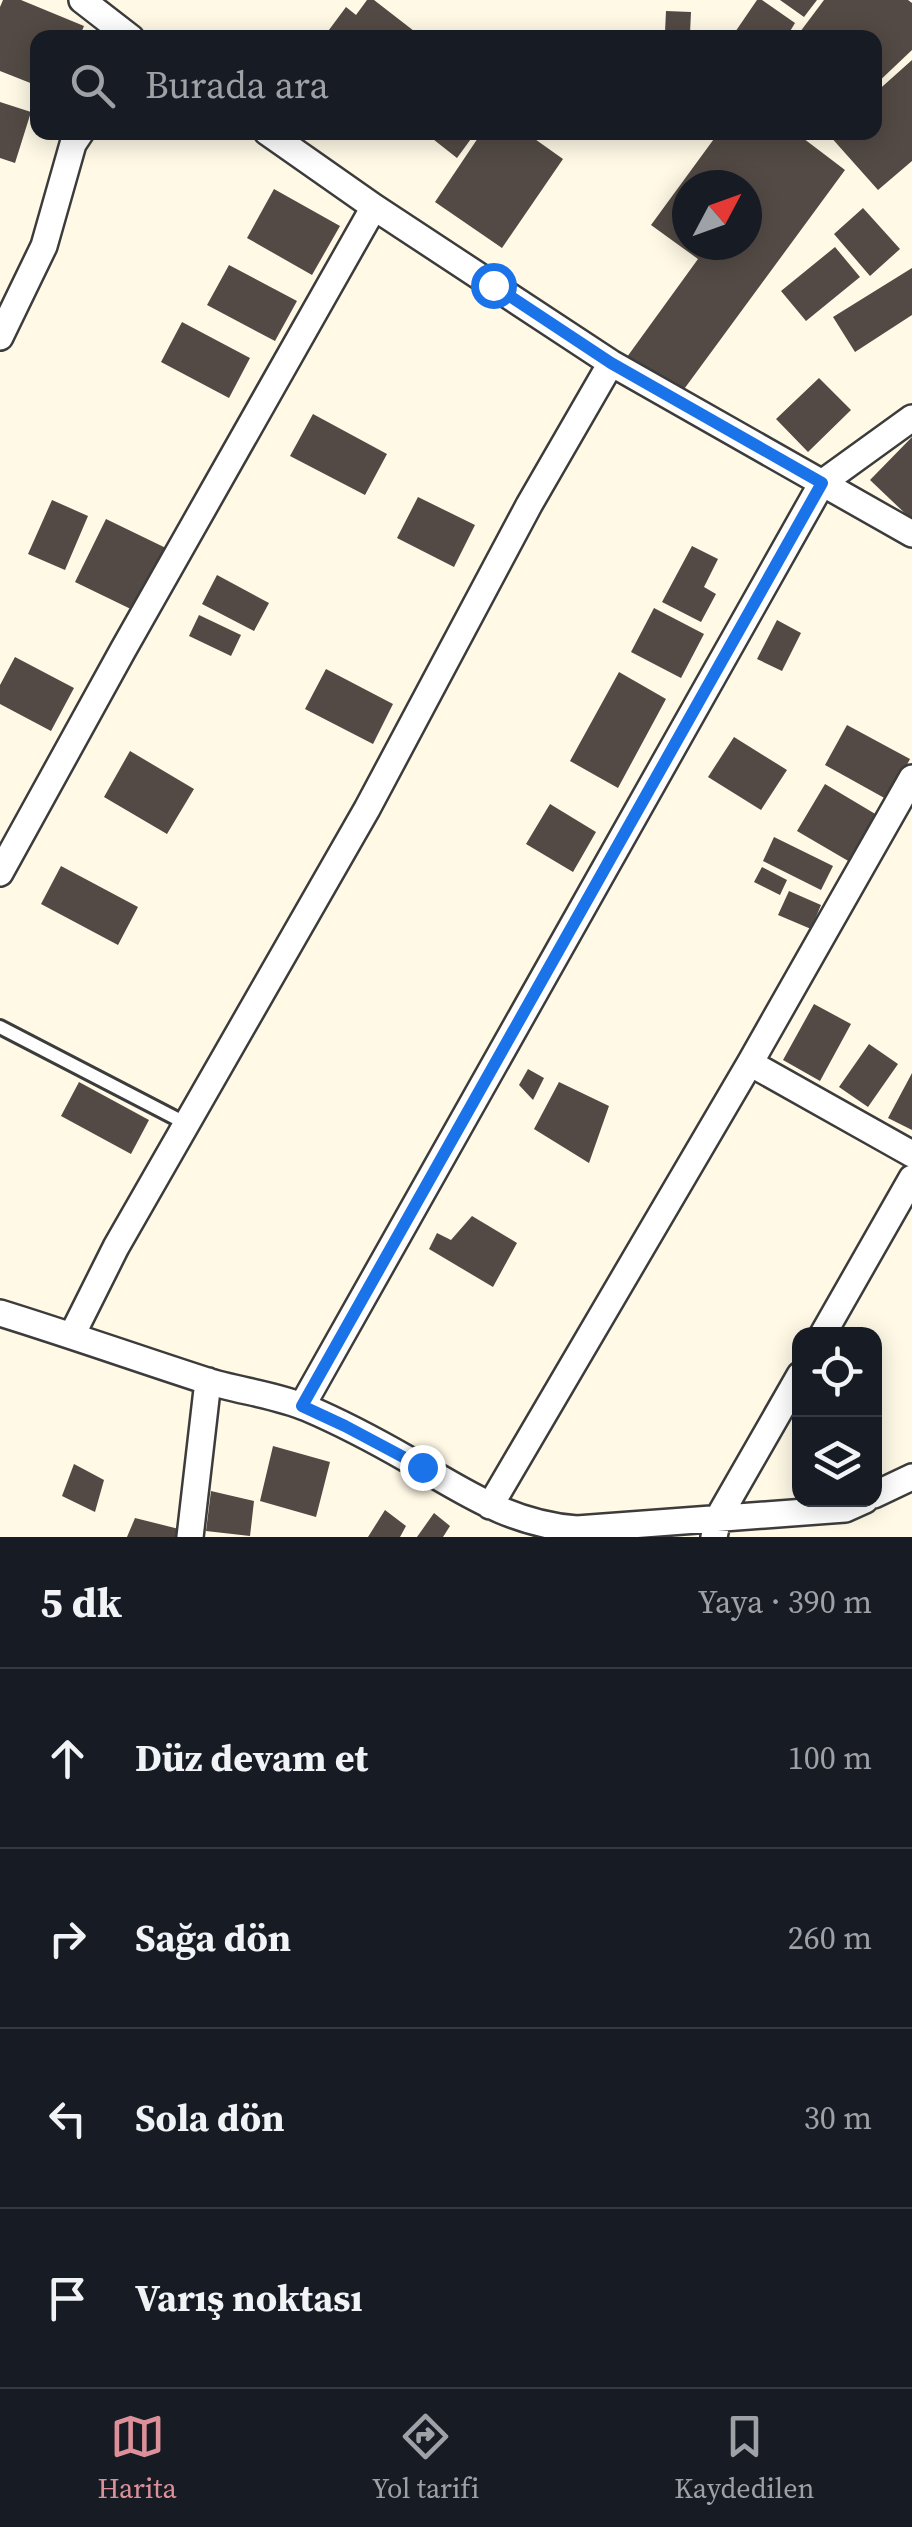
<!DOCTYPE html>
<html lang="tr">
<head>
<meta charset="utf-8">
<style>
	:root { --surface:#171b24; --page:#242831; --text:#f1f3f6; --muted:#9ea1a6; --line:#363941; --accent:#dc909a }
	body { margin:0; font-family:"Source Serif 4",serif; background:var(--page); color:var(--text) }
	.controls { position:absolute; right:30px; bottom:30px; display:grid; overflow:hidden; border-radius:20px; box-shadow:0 5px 25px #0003 }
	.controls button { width:90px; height:90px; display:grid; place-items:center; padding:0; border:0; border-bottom:2px solid var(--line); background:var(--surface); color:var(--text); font:50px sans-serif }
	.compass { position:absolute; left:672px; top:170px; width:90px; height:90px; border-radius:50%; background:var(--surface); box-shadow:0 5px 25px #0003; rotate:49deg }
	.stop { position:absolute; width:30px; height:30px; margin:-22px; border:8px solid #1a73e8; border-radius:50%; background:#fff }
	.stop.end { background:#1a73e8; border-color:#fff; box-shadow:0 2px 10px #0008 }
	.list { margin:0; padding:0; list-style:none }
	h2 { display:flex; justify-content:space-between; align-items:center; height:130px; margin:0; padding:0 40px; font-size:42px }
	h2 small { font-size:32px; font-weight:400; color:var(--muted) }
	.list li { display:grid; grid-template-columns:65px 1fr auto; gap:30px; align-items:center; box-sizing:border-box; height:180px; padding:0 40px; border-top:2px solid var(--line) }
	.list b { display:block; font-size:38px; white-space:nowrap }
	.list em { font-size:32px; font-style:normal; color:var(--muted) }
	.icon { flex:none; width:55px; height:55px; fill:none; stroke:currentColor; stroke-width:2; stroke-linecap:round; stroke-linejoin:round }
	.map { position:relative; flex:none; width:912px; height:1537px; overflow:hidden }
	.search { position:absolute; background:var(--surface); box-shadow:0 5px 25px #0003; left:30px; right:30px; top:30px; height:110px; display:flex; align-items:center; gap:25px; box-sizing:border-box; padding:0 35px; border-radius:20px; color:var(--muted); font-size:38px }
	.sheet { height:850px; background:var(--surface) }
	nav { display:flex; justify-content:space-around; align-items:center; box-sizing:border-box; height:140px; border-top:2px solid var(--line); background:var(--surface); font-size:28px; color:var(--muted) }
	nav a { display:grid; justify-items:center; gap:5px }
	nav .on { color:var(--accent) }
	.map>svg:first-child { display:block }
	.building { fill:#534a45; fill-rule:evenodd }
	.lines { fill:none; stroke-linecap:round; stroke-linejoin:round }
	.service-casing { stroke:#3c3c3c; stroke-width:18 }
	.minor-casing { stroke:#3c3c3c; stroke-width:30 }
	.service { stroke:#fff; stroke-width:12 }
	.minor { stroke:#fff; stroke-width:25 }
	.route { stroke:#1a73e8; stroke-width:12 }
</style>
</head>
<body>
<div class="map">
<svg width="912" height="1537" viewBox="0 0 912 1537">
	<rect width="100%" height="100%" fill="#fff9e6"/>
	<path class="building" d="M3,0H21L84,26L79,38H38V86L0,71V7Z
		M367,0H374L423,38H323L346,7L356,15Z
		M757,0H762L795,23L786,38H731Z
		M780,0H817L804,17Z
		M824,0H908L912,3V50L874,86V38H799L797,36Z
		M666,11L691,12L690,33L665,32Z
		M912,60V161L878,190L829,135L832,132H874V94Z
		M0,102L31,112L15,163L0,158Z
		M424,132H476L457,158Z
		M482,132H525L563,159L502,248L435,202Z
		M719,132H795L845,170L679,396L627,357L698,259L651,225ZM687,185H747V245H687Z
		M274,189L340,226L312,275L247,238Z
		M863,208L900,249L870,276L834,234Z
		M835,247L860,277L806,321L781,291Z
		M229,265L297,301L275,341L207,305Z
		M912,268V315L855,352L833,317Z
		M182,322L250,358L229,398L161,362Z
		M819,378L851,410L808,452L776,419Z
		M313,414L387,454L365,495L290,456Z
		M912,437V520L870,480Z
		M418,497L475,525L454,567L397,538Z
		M52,500L88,516L65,570L28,554Z
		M106,519L170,550L139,613L75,582Z
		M692,546L718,559L704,587L716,594L701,622L662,602Z
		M217,575L269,603L254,631L202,604Z
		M654,608L704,634L681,678L631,652Z
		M199,615L241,635L231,656L189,636Z
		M777,620L801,633L782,671L757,659Z
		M15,657L74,688L51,731L0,704V685Z
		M326,669L393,704L373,744L305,709Z
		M619,672L666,699L618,788L570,761Z
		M847,725L910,759L888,800L825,765Z
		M734,737L787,770L761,810L708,777Z
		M130,751L194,789L167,834L104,797Z
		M825,784L877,815L850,862L797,831Z
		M550,804L596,832L573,872L526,844Z
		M774,837L833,866L821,890L763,861Z
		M61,866L138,907L118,945L41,904Z
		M762,867L787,880L780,895L754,882Z
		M789,891L821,905L811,929L778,915Z
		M814,1004L851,1024L820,1081L783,1060Z
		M869,1044L898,1064L868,1107L839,1087Z
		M528,1069L544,1078L533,1100L519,1085Z
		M912,1073V1130L888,1118Z
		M79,1082L149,1120L131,1154L61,1116Z
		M559,1082L609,1106L589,1163L534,1129Z
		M472,1216L517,1243L493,1287L429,1249L437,1233L451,1240Z
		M273,1446L330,1462L316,1517L260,1501Z
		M74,1464L104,1480L95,1512L62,1496Z
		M211,1491L254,1501L250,1536L206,1531Z
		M385,1510L406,1526L400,1537H368Z
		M434,1513L450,1526L443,1537H417Z
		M135,1518L183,1530L181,1537H127Z"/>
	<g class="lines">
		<defs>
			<path id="service" d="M0,1027L187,1124"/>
			<path id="minor" d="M82,0L131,38
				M267,132L374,207L611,363L912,534
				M0,337L44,246L73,144L81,132
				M0,873L123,650L374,207
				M750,1063L912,1154
				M0,1313C68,1334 136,1358 204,1380C237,1391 274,1394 307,1408C342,1423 376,1441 409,1460C465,1492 510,1524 577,1529L845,1509L865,1500
				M823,1334L912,1178
				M72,1335L116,1247L367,809L529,505L611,363
				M302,1406L822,483L912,418
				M874,1495L912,1477
				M490,1506L750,1063L912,778
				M190,1537L208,1381
				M714,1537L718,1518L800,1375"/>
		</defs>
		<use href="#service" class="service-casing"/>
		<use href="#minor" class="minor-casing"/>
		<use href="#service" class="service"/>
		<use href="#minor" class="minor"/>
	</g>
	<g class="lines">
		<path class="route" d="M422,1467L345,1426L302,1406L822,483L611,363L493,285"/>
	</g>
</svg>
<div class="controls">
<button><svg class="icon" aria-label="locate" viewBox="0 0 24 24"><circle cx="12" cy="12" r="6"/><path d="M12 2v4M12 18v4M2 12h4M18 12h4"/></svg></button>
<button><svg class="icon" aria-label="layers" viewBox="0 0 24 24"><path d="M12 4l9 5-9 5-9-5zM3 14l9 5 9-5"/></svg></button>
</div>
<svg class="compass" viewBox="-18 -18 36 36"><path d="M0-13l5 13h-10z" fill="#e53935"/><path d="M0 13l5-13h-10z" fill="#9ea1a6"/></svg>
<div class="stop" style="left:493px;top:285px"></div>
<div class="stop end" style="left:422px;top:1467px"></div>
<div class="search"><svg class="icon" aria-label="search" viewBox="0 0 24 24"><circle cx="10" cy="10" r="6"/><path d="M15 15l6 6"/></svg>Burada ara</div>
</div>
<section class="sheet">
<h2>5 dk<small>Yaya · 390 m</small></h2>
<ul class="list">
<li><svg class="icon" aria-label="ahead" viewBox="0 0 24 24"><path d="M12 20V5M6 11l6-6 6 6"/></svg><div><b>Düz devam et</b></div><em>100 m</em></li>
<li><svg class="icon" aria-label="right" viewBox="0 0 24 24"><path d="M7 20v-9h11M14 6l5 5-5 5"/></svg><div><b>Sağa dön</b></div><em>260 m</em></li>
<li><svg class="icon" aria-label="left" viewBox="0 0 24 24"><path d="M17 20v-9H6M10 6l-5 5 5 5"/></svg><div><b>Sola dön</b></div><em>30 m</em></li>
<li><svg class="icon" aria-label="arrive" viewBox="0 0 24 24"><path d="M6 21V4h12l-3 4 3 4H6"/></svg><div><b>Varış noktası</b></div></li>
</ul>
</section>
<nav>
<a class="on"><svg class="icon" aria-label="map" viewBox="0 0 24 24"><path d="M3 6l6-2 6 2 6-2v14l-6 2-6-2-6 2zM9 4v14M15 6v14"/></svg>Harita</a>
<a><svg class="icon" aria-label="directions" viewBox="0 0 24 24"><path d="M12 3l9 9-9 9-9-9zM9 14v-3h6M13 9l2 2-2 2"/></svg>Yol tarifi</a>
<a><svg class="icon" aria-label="saved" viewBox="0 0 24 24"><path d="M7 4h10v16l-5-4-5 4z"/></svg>Kaydedilen</a>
</nav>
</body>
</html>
